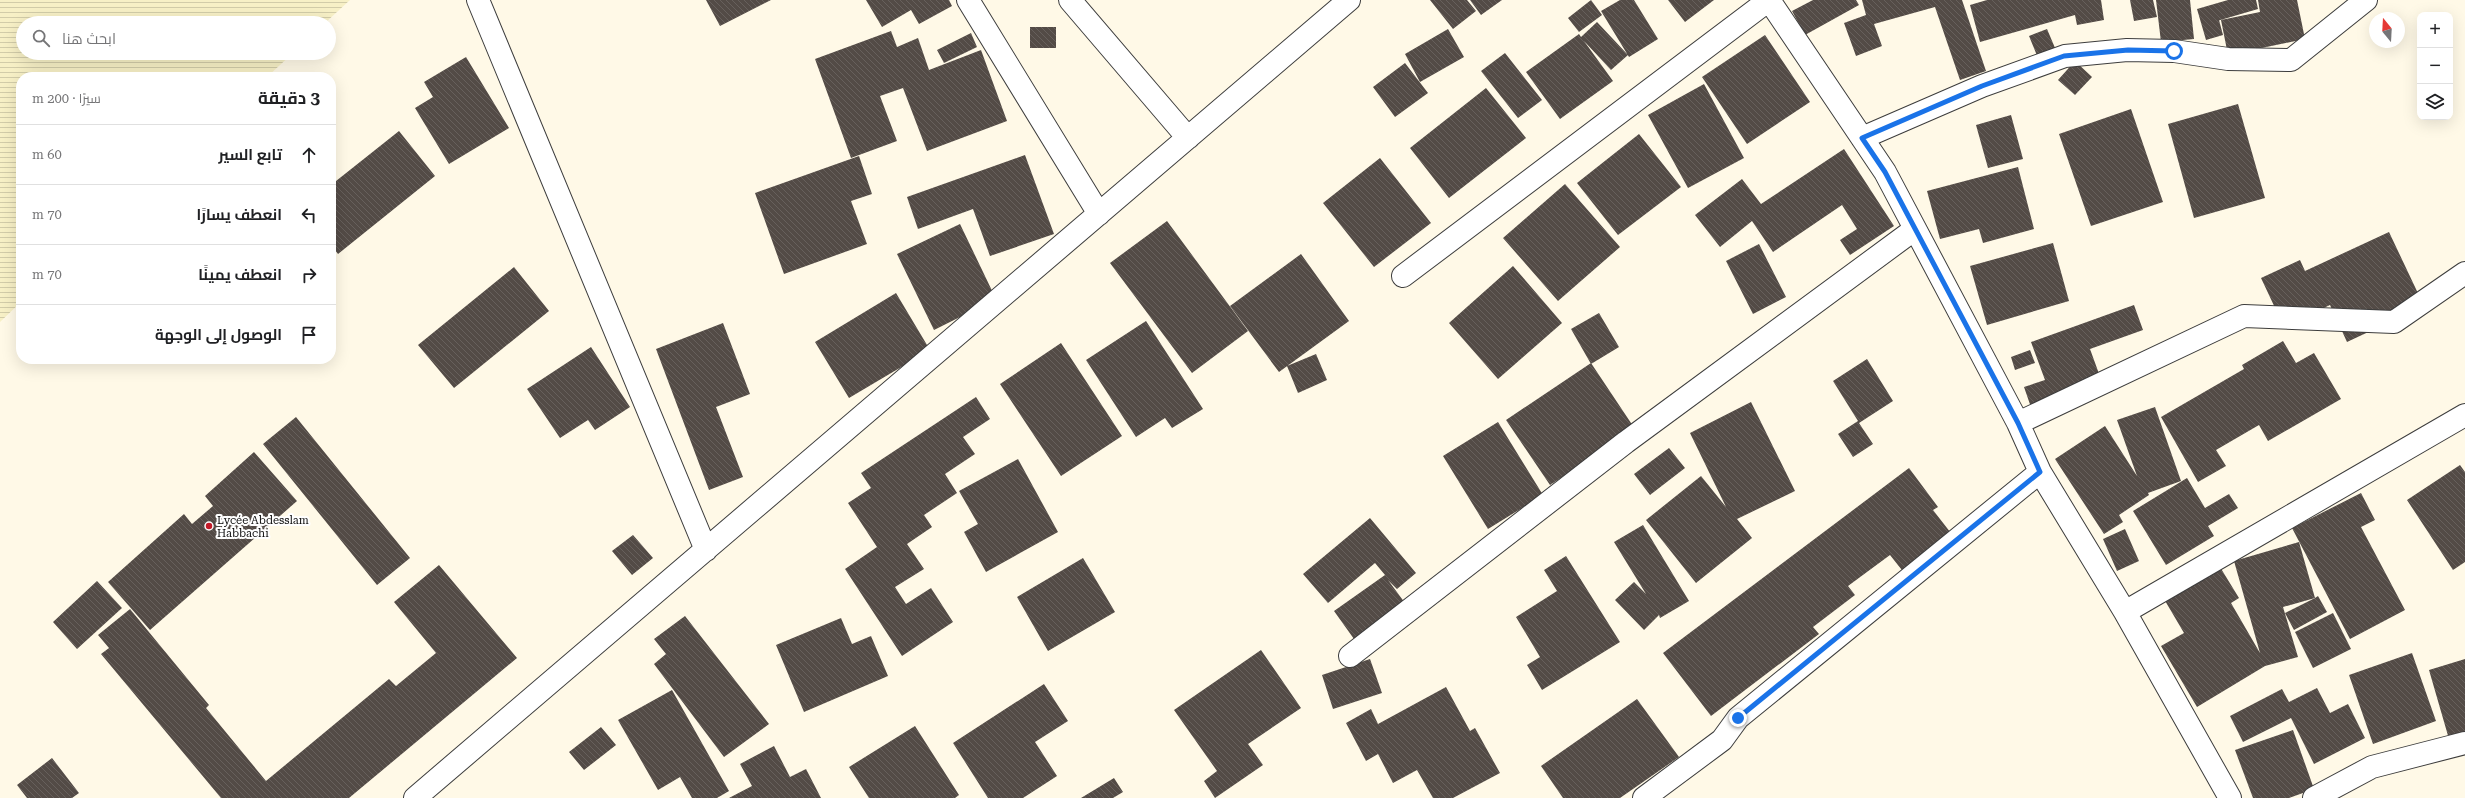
<!DOCTYPE html>
<html lang="ar">
<head>
<meta charset="utf-8">
<style>
	:root { --surface:#fff; --page:#f2f2f2; --text:#202124; --muted:#757577; --line:#e0e0e0 }
	body { margin:0; font-family:"Roboto Serif",Cairo,serif; background:var(--page); color:var(--text); direction:rtl }
	.controls { position:absolute; right:12px; top:12px; display:grid; overflow:hidden; border-radius:8px; box-shadow:0 4px 16px #0002 }
	.controls button { width:36px; height:36px; display:grid; place-items:center; padding:0; border:0; border-bottom:1px solid var(--line); background:var(--surface); color:var(--text); font:20px sans-serif }
	.compass { position:absolute; left:2369px; top:12px; width:36px; height:36px; border-radius:50%; background:var(--surface); box-shadow:0 4px 16px #0002; rotate:342deg }
	.stop { position:absolute; width:12px; height:12px; margin:-9px; border:3px solid #1a73e8; border-radius:50%; background:#fff }
	.stop.end { background:#1a73e8; border-color:#fff; box-shadow:0 1px 4px #0008 }
	.list { margin:0; padding:0; list-style:none }
	h2 { display:flex; justify-content:space-between; align-items:center; height:52px; margin:0; padding:0 16px; font-size:17px }
	h2 small { font-size:13px; font-weight:400; color:var(--muted) }
	.list li { display:grid; grid-template-columns:26px 1fr auto; gap:12px; align-items:center; box-sizing:border-box; height:60px; padding:0 16px; border-top:1px solid var(--line) }
	.list b { display:block; font-size:15px; white-space:nowrap }
	.list em { font-size:13px; font-style:normal; color:var(--muted) }
	.icon { flex:none; width:22px; height:22px; fill:none; stroke:currentColor; stroke-width:2; stroke-linecap:round; stroke-linejoin:round }
	.map { position:relative; flex:none; width:2465px; height:798px; overflow:hidden; direction:ltr }
	.search { position:absolute; background:var(--surface); box-shadow:0 4px 16px #0002; left:16px; top:16px; width:320px; height:44px; display:flex; align-items:center; gap:10px; box-sizing:border-box; padding:0 14px; border-radius:22px; color:var(--muted); font-size:15px }
	.panel { position:absolute; background:var(--surface); box-shadow:0 4px 16px #0002; left:16px; top:72px; width:320px; height:292px; border-radius:16px; direction:rtl }
	.map>svg:first-child { display:block }
	.farmland { fill:url(#farmland-rules) }
	.building { fill:url(#building-back-hatch) }
	.lines { fill:none; stroke-linecap:round; stroke-linejoin:round }
	.minor-casing { stroke:#3d3d3d; stroke-width:24 }
	.minor { stroke:#fff; stroke-width:22 }
	.route { stroke:#1a73e8; stroke-width:5 }
	.poi-dot { fill:#c31a28; stroke:#fff; stroke-width:1.5 }
	.labels { text-anchor:middle; stroke-width:4; stroke-linejoin:round; paint-order:stroke }
	.poi-label { font-size:11px; fill:#0a0a0a; stroke:#fff; text-anchor:start }
</style>
</head>
<body>
<div class="map">
<svg width="2465" height="798" viewBox="0 0 2465 798">
	<defs>
		<pattern id="farmland-rules" width="6" height="5" patternUnits="userSpaceOnUse"><rect width="6" height="5" fill="#f7f0c6"/><path d="M0 2.5h6" fill="none" stroke="#d2cca9"/></pattern>
		<pattern id="building-back-hatch" width="6" height="6" patternUnits="userSpaceOnUse"><rect width="6" height="6" fill="#534b46"/><path d="M-1 5l2 2M0 0l6 6M5-1l2 2" fill="none" stroke="#67605c"/></pattern>
	</defs>
	<rect width="100%" height="100%" fill="#fff9e7"/>
	<path class="farmland" d="M0,0H350L325,23H23V53H293L267,77H21V302L0,322Z"/>
	<path class="building" d="M706,0H771L720,26Z
		M866,0H949L952,6L919,24L911,10L882,27Z
		M1430,0H1467L1476,11L1453,29Z
		M1470,0H1502L1481,15Z
		M1591,0L1602,15L1579,32L1568,18Z
		M1620,0H1634L1658,39L1629,57L1601,11Z
		M1668,0H1714L1685,22Z
		M1813,0H1856L1859,5L1805,35L1792,11Z
		M1862,0H1962L1986,71L1960,80L1935,7L1874,24L1882,46L1856,56L1844,23L1866,15Z
		M1987,0H2101L2104,20L2077,25L2075,15L1980,42L1970,5Z
		M2130,0H2153L2157,17L2134,21Z
		M2156,0H2190L2194,39L2161,42Z
		M2228,0H2256L2258,9L2217,21L2219,20L2223,35L2206,40L2197,9Z
		M2258,0H2297L2305,39L2228,55L2221,20L2260,12Z
		M1597,22L1628,55L1611,70L1584,41L1613,81L1560,119L1526,72L1579,34L1581,37Z
		M1030,27H1056V48H1030Z
		M1448,29L1464,57L1420,82L1405,54Z
		M2047,29L2058,55L2040,63L2029,36Z
		M891,31L897,47L918,38L929,70L981,50L1007,121L927,151L903,88L880,96L897,141L851,158L815,59Z
		M971,33L977,47L944,63L937,50Z
		M1765,35L1810,102L1747,144L1702,77Z
		M1505,53L1542,100L1518,118L1481,71Z
		M466,57L509,128L449,164L415,108L433,97L424,82Z
		M2075,61L2092,77L2075,95L2058,80Z
		M1405,63L1428,93L1395,117L1373,87Z
		M1704,84L1744,158L1688,188L1648,115Z
		M1486,88L1526,138L1449,198L1410,148Z
		M2238,104L2265,198L2194,218L2168,124Z
		M2131,109L2163,202L2091,226L2059,134Z
		M2011,115L2023,159L1988,168L1976,125Z
		M399,131L435,176L338,254L331,245V185Z
		M1639,134L1681,187L1618,235L1577,183Z
		M1844,149L1894,226L1850,255L1840,240L1857,229L1842,205L1773,252L1752,221L1720,247L1695,215L1742,179L1761,204Z
		M1025,155L1054,234L990,256L973,209L918,229L907,197Z
		M859,156L872,194L851,201L867,244L784,274L755,193Z
		M1380,158L1431,223L1374,267L1323,203Z
		M2018,167L2034,229L1983,243L1979,229L1940,239L1927,191Z
		M1565,184L1620,247L1558,301L1503,238Z
		M1167,221L1248,331L1192,373L1110,263Z
		M960,224L996,299L934,330L897,254Z
		M2389,232L2424,306L2347,342L2330,305L2284,327L2261,278L2300,260L2305,271Z
		M2053,243L2069,301L1987,325L1970,266Z
		M1759,244L1786,297L1753,314L1726,261Z
		M1301,254L1349,321L1279,372L1230,306Z
		M1513,266L1562,323L1498,379L1449,323Z
		M514,267L549,311L454,388L418,345Z
		M896,293L930,350L849,398L815,342Z
		M2134,305L2143,330L2090,349L2106,393L2035,419L2024,387L2045,380L2031,342Z
		M1599,313L1619,347L1591,364L1571,329Z
		M1146,321L1203,409L1172,428L1165,418L1136,437L1086,360Z
		M723,323L750,394L716,407L743,477L709,490L656,349Z
		M2283,341L2296,363L2314,353L2341,399L2268,441L2259,425L2216,450L2226,466L2198,482L2161,417L2244,369L2242,365Z
		M1061,343L1122,436L1061,476L1000,384Z
		M591,347L630,407L595,430L588,420L560,438L527,389Z
		M2030,350L2035,363L2015,370L2011,357Z
		M1316,354L1327,380L1298,393L1287,366Z
		M1867,359L1893,401L1859,423L1873,444L1853,457L1838,434L1858,421L1833,381Z
		M1591,363L1635,429L1550,485L1506,420Z
		M976,397L990,419L963,437L975,454L945,474L957,493L924,515L932,527L907,544L924,569L895,587L906,604L931,588L953,622L902,656L845,569L877,547L848,503L871,488L861,473Z
		M1751,402L1795,491L1737,519L1752,538L1696,583L1646,520L1701,476L1726,507L1690,433Z
		M2155,407L2181,481L2148,493L2149,495L2119,515L2123,522L2104,534L2055,459L2105,426L2137,476L2117,420Z
		M296,417L410,558L377,585L263,444Z
		M1498,422L1543,495L1488,529L1443,456Z
		M1669,448L1685,468L1650,495L1634,474Z
		M254,452L297,501L150,630L108,582L184,514L192,524L213,506L205,496Z
		M1018,459L1058,532L986,572L964,532L978,524L959,491Z
		M2460,465L2465,472V562L2453,570L2407,500Z
		M1909,468L1938,507L1933,510L1954,537L1905,574L1890,555L1848,586L1855,595L1813,627L1819,634L1711,716L1663,653Z
		M2187,478L2205,508L2229,494L2238,508L2208,526L2214,536L2166,565L2133,511Z
		M2361,493L2375,520L2361,527L2405,610L2350,639L2292,528Z
		M1370,518L1416,573L1397,589L1388,580L1405,603L1354,639L1334,611L1385,575L1375,563L1328,603L1303,574Z
		M1643,525L1689,601L1660,618L1659,615L1644,630L1615,600L1634,582L1646,594L1614,542Z
		M2125,529L2139,561L2117,571L2103,539Z
		M633,535L653,558L632,575L612,551Z
		M2299,542L2315,598L2318,596L2327,612L2294,630L2285,613L2315,598L2283,607L2298,657L2265,666L2197,707L2161,646L2184,633L2164,599L2220,567L2239,598L2231,603L2260,653L2234,561Z
		M1566,556L1620,642L1542,690L1527,665L1540,657L1516,617L1557,591L1544,570Z
		M1083,558L1115,612L1048,651L1017,597Z
		M439,565L517,658L349,798H221L101,654L109,648L98,635L130,609L209,705L206,708L266,781L389,679L396,686L436,653L394,602Z
		M97,581L122,608L77,649L53,622Z
		M2333,613L2351,649L2313,668L2295,632Z
		M685,616L769,724L724,757L654,664L666,654L654,639Z
		M841,618L852,644L871,636L888,676L804,712L776,645Z
		M1261,650L1301,708L1248,744L1263,765L1215,798L1204,781L1217,771L1174,710Z
		M2412,653L2436,721L2373,744L2349,675Z
		M1370,659L1382,693L1333,709L1322,675Z
		M2465,659V742L2451,746L2429,670Z
		M1044,684L1068,721L1035,742L1057,776L1023,798H988L953,743Z
		M1446,687L1470,731L1475,728L1500,773L1453,798H1433L1417,770L1393,783L1378,754L1366,761L1346,723L1371,709L1378,724Z
		M2317,688L2330,713L2348,704L2365,738L2314,764L2291,718L2243,742L2230,716L2282,689L2289,702Z
		M672,690L729,791L717,798H692L680,777L658,790L618,720Z
		M1637,699L1679,757L1620,798H1563L1541,766Z
		M915,726L959,795L955,798H869L849,767Z
		M601,727L616,745L584,770L569,752Z
		M2293,730L2314,789L2289,798H2253L2235,750Z
		M774,746L790,777L806,769L821,798H729L752,786L740,764Z
		M52,758L79,793L72,798H27L17,785Z
		M1114,778L1123,792L1113,798H1081Z"/>
	<g class="lines">
		<defs>
			<path id="minor" d="M478,0L706,550
				M968,0L1099,214
				M1070,0L1188,138
				M1769,0L1885,172L2018,423L2040,472L2125,612L2230,798
				M1862,138L1982,86L2065,56L2127,50L2174,51L2228,59L2291,60L2366,0
				M1403,276L1769,0
				M2018,423L2244,316L2394,322L2465,273
				M2125,612L2465,415
				M1350,656L1626,442L1915,229
				M415,798L1349,0
				M1644,798L1722,740L1738,718L2040,472
				M2314,798L2372,767L2465,743"/>
		</defs>
		<use href="#minor" class="minor-casing"/>
		<use href="#minor" class="minor"/>
	</g>
	<g class="lines">
		<path class="route" d="M1738,718L2040,472L2018,423L1885,172L1862,138L1982,86L2064,56L2128,50L2174,51"/>
	</g>
	<circle class="poi-dot" cx="209" cy="526" r="4"/>
	<g class="labels">
		<g class="poi-label">
			<text x="217" y="524">Lycée Abdesslam<tspan x="217" dy="13">Habbachi</tspan></text>
		</g>
	</g>
</svg>
<div class="controls">
<button>+</button>
<button>−</button>
<button><svg class="icon" aria-label="layers" viewBox="0 0 24 24"><path d="M12 4l9 5-9 5-9-5zM3 14l9 5 9-5"/></svg></button>
</div>
<svg class="compass" viewBox="-18 -18 36 36"><path d="M0-13l5 13h-10z" fill="#e53935"/><path d="M0 13l5-13h-10z" fill="#757577"/></svg>
<div class="stop" style="left:2174px;top:51px"></div>
<div class="stop end" style="left:1738px;top:718px"></div>
<div class="search"><svg class="icon" aria-label="search" viewBox="0 0 24 24"><circle cx="10" cy="10" r="6"/><path d="M15 15l6 6"/></svg>ابحث هنا</div>
<section class="panel">
<h2>3 دقيقة<small>سيرًا · 200 m</small></h2>
<ul class="list">
<li><svg class="icon" aria-label="ahead" viewBox="0 0 24 24"><path d="M12 20V5M6 11l6-6 6 6"/></svg><div><b>تابع السير</b></div><em>60 m</em></li>
<li><svg class="icon" aria-label="left" viewBox="0 0 24 24"><path d="M17 20v-9H6M10 6l-5 5 5 5"/></svg><div><b>انعطف يسارًا</b></div><em>70 m</em></li>
<li><svg class="icon" aria-label="right" viewBox="0 0 24 24"><path d="M7 20v-9h11M14 6l5 5-5 5"/></svg><div><b>انعطف يمينًا</b></div><em>70 m</em></li>
<li><svg class="icon" aria-label="arrive" viewBox="0 0 24 24"><path d="M6 21V4h12l-3 4 3 4H6"/></svg><div><b>الوصول إلى الوجهة</b></div></li>
</ul>
</section>
</div>
</body>
</html>
